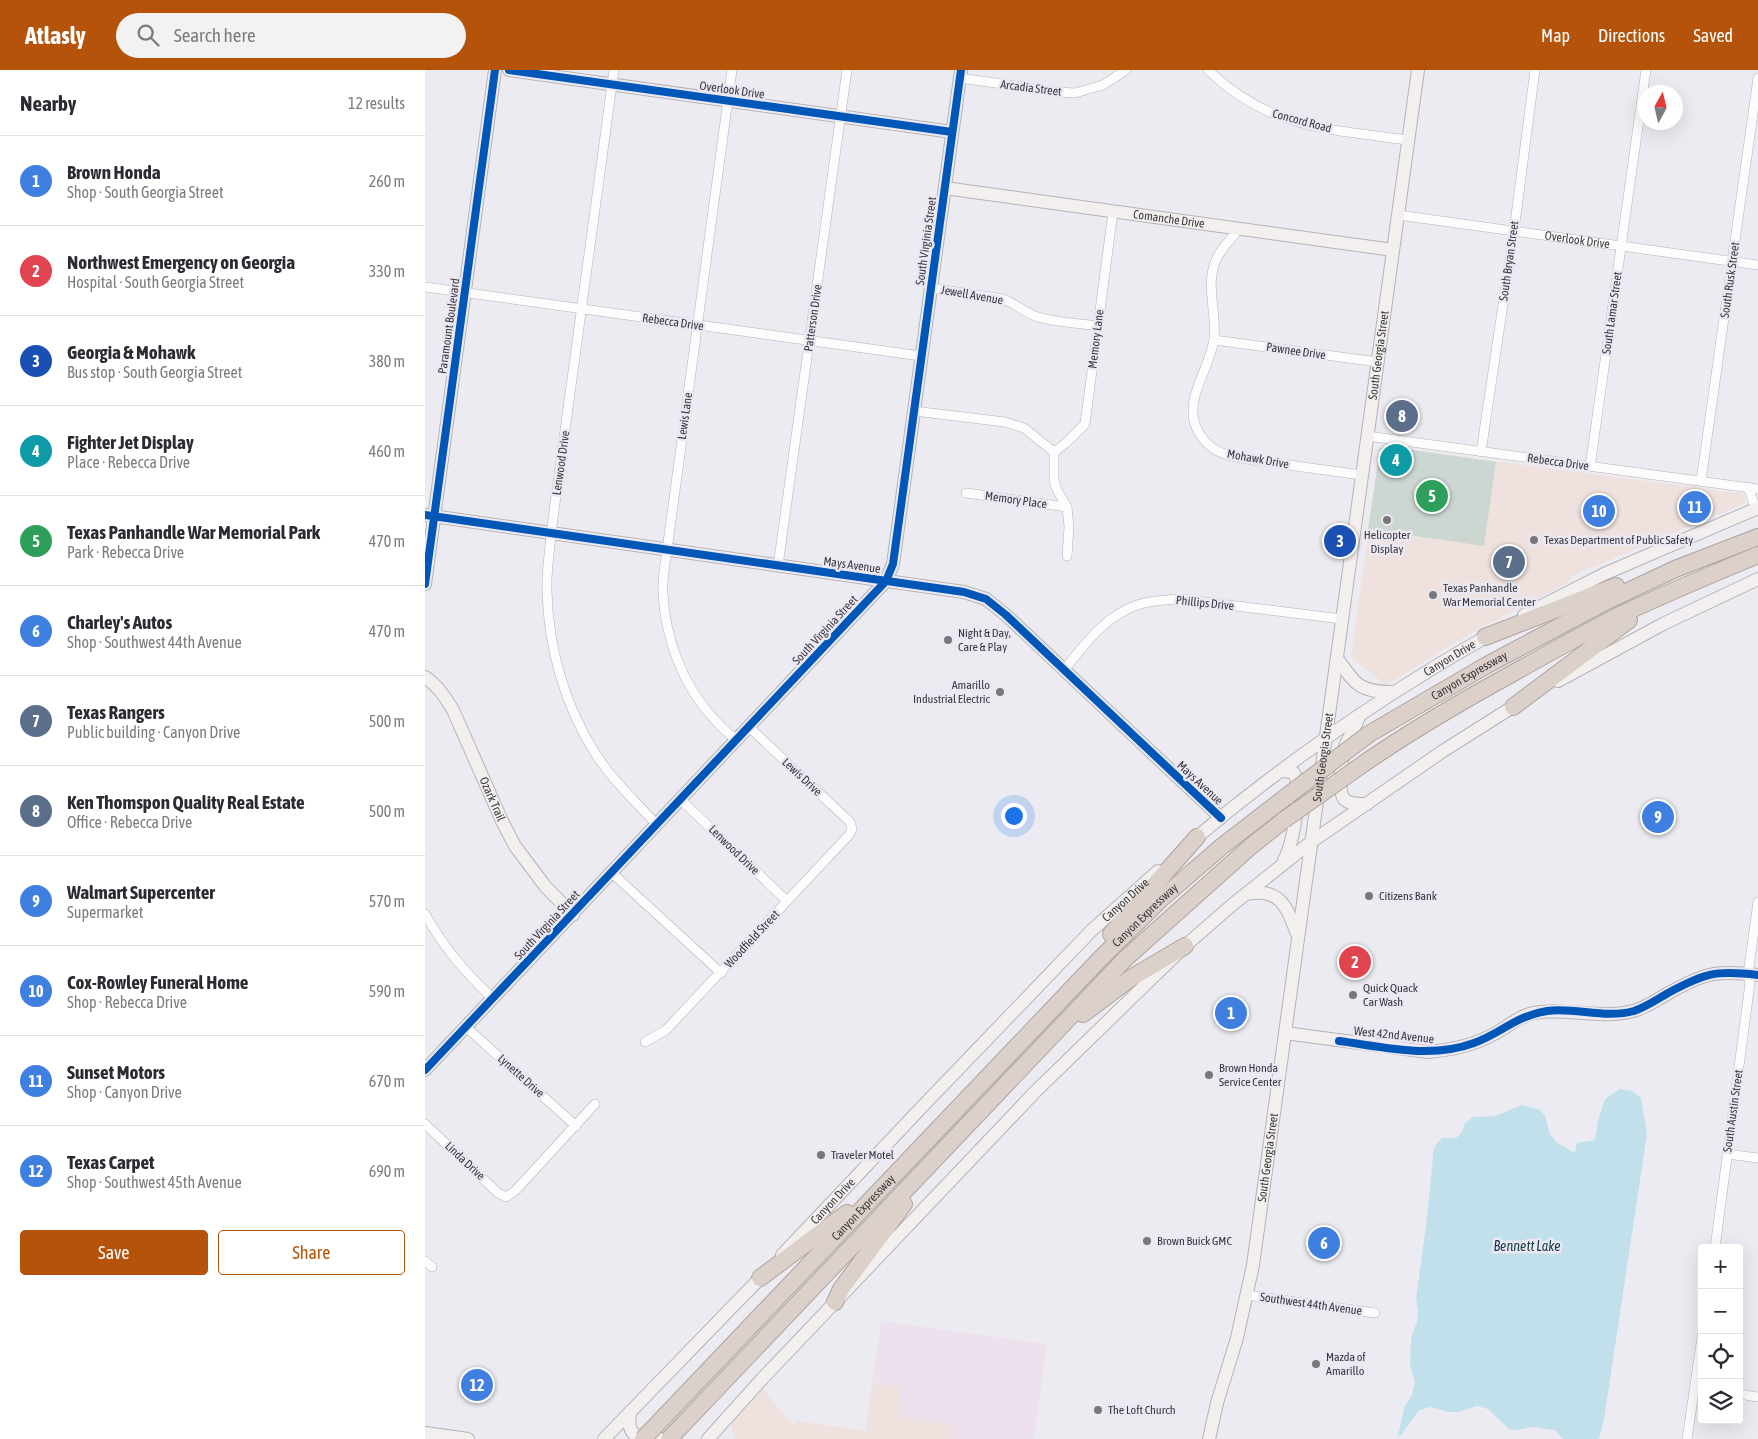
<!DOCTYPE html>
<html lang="en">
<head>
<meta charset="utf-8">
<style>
	:root { --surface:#fff; --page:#f2f2f3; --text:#2b2b33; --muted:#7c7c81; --line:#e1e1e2; --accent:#b45309 }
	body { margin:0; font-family:"Asap Condensed",sans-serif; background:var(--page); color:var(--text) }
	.controls { position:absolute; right:15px; bottom:15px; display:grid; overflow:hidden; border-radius:5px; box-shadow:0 5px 20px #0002 }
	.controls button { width:45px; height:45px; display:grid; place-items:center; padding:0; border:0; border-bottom:1px solid var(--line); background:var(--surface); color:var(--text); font:25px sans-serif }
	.compass { position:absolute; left:1213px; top:15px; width:45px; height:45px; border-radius:50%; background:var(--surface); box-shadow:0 5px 20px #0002; rotate:8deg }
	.you { position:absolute; left:588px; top:745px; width:18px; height:18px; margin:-12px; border:4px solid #fff; border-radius:50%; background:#1a73e8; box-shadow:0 0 0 8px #1a73e833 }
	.badge { display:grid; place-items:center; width:32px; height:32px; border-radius:50%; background:var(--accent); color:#fff; font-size:16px; font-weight:700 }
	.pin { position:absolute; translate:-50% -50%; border:2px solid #fff; box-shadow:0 1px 5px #0006 }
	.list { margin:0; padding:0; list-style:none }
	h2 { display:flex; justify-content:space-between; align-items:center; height:65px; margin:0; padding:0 20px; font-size:21px }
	h2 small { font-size:16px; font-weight:400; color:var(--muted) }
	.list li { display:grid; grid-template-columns:32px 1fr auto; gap:15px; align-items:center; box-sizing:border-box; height:90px; padding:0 20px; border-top:1px solid var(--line) }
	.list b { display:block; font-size:19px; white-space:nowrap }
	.list p { margin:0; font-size:16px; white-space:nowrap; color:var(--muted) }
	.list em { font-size:16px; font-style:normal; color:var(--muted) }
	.actions { display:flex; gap:10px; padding:15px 20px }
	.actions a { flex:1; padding:11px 0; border:1px solid var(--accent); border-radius:5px; text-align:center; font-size:18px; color:var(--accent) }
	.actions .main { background:var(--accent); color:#fff }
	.icon { flex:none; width:28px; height:28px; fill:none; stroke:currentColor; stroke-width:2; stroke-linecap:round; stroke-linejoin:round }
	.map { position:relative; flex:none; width:1333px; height:1369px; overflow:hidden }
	header { display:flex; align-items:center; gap:30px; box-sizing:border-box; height:70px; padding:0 25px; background:var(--accent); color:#fff }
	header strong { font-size:24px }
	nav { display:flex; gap:28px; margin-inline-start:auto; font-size:18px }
	.search { width:350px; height:45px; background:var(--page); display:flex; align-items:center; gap:12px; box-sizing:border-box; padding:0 18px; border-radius:28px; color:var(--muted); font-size:19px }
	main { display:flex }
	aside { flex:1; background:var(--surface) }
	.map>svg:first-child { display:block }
	.commercial { fill:#efe2de }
	.industrial { fill:#ece1ed }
	.green { fill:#cbd7d0 }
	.water { fill:#c1e0ec }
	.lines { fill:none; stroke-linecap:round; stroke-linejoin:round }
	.street-casing { stroke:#b4b3b8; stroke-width:10 }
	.secondary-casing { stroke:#b4b3b8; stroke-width:14 }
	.highway-casing { stroke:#aea29e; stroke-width:18 }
	.street { stroke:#fcfcfd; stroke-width:9 }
	.secondary { stroke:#f2efee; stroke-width:12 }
	.highway { stroke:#dcd1ca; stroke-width:16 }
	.highway-bridge-casing { stroke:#aea29e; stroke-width:18; stroke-linecap:butt }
	.highway-bridge { stroke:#dcd1ca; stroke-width:16 }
	.cycleway-casing { stroke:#ebe8f4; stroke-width:11 }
	.cycleway { stroke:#0057b8; stroke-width:8 }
	.poi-dot { fill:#78777c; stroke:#ebe8f4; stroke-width:2 }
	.labels { text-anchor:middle; stroke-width:5; stroke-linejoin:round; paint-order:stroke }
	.street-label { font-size:12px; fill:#3a383d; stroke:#ebe8f4 }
	.poi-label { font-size:12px; fill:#3a383d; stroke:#ebe8f4; text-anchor:start }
	.water-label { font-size:14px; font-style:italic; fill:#123b46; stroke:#ebe8f4 }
</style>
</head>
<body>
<header>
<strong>Atlasly</strong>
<div class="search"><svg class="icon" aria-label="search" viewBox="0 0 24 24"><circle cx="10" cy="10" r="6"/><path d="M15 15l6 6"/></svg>Search here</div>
<nav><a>Map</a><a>Directions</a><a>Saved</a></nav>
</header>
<main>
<aside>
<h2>Nearby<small>12 results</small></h2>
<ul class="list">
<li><span class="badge" style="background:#3f7fe0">1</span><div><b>Brown Honda</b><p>Shop · South Georgia Street</p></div><em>260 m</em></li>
<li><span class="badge" style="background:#e0444e">2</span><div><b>Northwest Emergency on Georgia</b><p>Hospital · South Georgia Street</p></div><em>330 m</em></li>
<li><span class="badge" style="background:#1a4fb4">3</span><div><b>Georgia &amp; Mohawk</b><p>Bus stop · South Georgia Street</p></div><em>380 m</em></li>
<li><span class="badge" style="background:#0f9aa8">4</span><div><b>Fighter Jet Display</b><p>Place · Rebecca Drive</p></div><em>460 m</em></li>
<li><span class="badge" style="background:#2e9e5b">5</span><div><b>Texas Panhandle War Memorial Park</b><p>Park · Rebecca Drive</p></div><em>470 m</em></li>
<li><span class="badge" style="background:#3f7fe0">6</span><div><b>Charley's Autos</b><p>Shop · Southwest 44th Avenue</p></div><em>470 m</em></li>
<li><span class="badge" style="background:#5c6f8a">7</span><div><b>Texas Rangers</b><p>Public building · Canyon Drive</p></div><em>500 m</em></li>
<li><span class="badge" style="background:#5c6f8a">8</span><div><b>Ken Thomspon Quality Real Estate</b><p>Office · Rebecca Drive</p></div><em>500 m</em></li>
<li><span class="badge" style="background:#3f7fe0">9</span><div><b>Walmart Supercenter</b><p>Supermarket</p></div><em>570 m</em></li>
<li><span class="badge" style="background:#3f7fe0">10</span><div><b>Cox-Rowley Funeral Home</b><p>Shop · Rebecca Drive</p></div><em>590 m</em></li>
<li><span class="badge" style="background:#3f7fe0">11</span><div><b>Sunset Motors</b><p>Shop · Canyon Drive</p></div><em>670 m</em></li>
<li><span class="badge" style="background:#3f7fe0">12</span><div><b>Texas Carpet</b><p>Shop · Southwest 45th Avenue</p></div><em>690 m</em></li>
</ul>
<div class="actions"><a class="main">Save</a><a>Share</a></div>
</aside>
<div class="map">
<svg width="1333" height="1369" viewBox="0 0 1333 1369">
	<rect width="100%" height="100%" fill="#ecebf1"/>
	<path class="commercial" d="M959,376L1318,424L1321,433L1146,506V511L1048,562L961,615L926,587L955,379Z
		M447,1313L476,1317L472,1347L529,1355L527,1369H310L306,1357L308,1350L338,1319L368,1355L372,1351L441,1361Z"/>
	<path class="industrial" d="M456,1251L622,1274L609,1369H527L529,1355L472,1347L476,1317L447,1313Z"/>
	<path class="green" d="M959,376L1071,392L1059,476L943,459L955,379Z"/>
	<path class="water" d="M1195,1019L1207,1021L1216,1028L1222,1064L1179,1349L1174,1369H1138L1130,1360L1108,1357L1092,1360L1084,1359L1063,1339L1052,1336L1033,1342H1023L1006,1337L994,1340L976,1365L973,1366L979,1338L987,1325L990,1312L985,1295L986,1268L992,1252L993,1241L991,1228L1001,1156L1009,1077L1017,1068H1031L1037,1062L1040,1053L1048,1047L1070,1046L1097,1035L1115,1040L1120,1046L1125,1064L1131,1072L1150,1083L1152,1073L1170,1070L1173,1051L1180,1029Z"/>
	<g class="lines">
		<defs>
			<g id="street">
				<path d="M189,0L126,463C125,482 121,502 122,520C123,577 140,636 170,683C187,710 211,732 232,755"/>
				<path d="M307,0L242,480C240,494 237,509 238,523C240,568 258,616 289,649C296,657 304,664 312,670"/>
				<path d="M783,0C844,59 904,59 983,70"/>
				<path d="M535,8L633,22L650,23L678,15L701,0"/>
				<path id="s1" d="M973,145L1333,195"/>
				<path d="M814,159C806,169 796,178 791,190C780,214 792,243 789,269C786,293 767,319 768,342C768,359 781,377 797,383C812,389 830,390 846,392C876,397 907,401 937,405"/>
				<path d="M0,217L496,286"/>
				<path d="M506,218L578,229C590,233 600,243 613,247C632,253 654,253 673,256"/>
				<path d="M789,270L953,292"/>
				<path d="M489,341L580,352L599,358L629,382L641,373L660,354L688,142"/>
				<path d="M942,366L1333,419"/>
				<path d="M629,382V411L632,420L642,437L644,457L642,486"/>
				<path d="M1056,382L1089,161L1110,0"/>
				<path d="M1165,397L1221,0"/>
				<path d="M1276,411L1333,8"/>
				<path d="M1323,417L1331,439"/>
				<path d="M541,423L642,437"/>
				<path d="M353,496L422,0"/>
				<path d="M639,600C659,575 680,546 712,535C726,530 740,530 755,529L917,549"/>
				<path d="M256,730L362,831"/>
				<path d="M187,803L296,903"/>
				<path d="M0,844C19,878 40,902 68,929"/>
				<path d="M41,957L151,1056"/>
				<path d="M220,972L241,960L424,765L427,759L425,752L324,657"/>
				<path d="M0,1054L73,1123L81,1127L90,1121L170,1034"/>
				<path d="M1302,1084L1333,1088"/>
				<path d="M1290,1178L1325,913L1323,904L1333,832"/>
				<path d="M0,1191L7,1197"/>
				<path d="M822,1225L950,1243"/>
				<path d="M1314,1324L1333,1327"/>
				<path d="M1262,1369L1277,1267"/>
			</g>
			<g id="secondary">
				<path d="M84,0L527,62"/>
				<path id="s2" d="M520,118L968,180"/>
				<path d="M0,445L539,522L561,529L581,545L796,748"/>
				<path d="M0,514L70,0"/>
				<path d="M1099,545L1179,504L1333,438"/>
				<path d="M912,588C930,614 934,622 967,622"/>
				<path id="s3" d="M0,607C13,616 20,627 28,640L77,751L90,776L120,816L148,845"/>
				<path d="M1133,611L1238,554L1333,509"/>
				<path d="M935,645C931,655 926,664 921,674C917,684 912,720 919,729C925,735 935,734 942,734"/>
				<path d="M856,701L868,702C879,715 868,776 859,790"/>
				<path id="s4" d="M765,773C858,694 960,624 1066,564"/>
				<path d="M821,824C855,817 862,837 872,864"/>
				<path d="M860,963L1003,982C1026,980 1048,976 1069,964C1083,957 1093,946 1109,943C1142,937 1176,950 1208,941C1221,938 1231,930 1242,924C1279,903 1290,900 1333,905"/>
				<path d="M0,1000L461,511L468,494L536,0"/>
				<path id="s5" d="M357,1185L495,1039L667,860L733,801"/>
				<path d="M205,1342C204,1351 203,1359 210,1365L235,1369"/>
				<path d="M0,1363L43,1369"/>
				<path d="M179,1369L342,1201"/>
				<path d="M283,1369L337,1309L611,1021L760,876L807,835L886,772L1018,681L1094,633"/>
				<path id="s6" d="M784,1369L792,1333L812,1268L828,1195L993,0"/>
			</g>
			<g id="highway">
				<path d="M1060,567L1191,516"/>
				<path d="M1088,637L1204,550"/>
				<path id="s7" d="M944,664L1062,595L1180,532L1250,499L1333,467"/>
				<path d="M941,692C989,659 1039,630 1090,602C1126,582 1161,562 1197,544C1242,523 1287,504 1333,485"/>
				<path d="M686,864L772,767"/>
				<path d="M658,944L706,908L760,876"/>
				<path d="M335,1208L422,1143"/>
				<path d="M410,1232L416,1219L479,1134"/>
				<path id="s8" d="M237,1349L675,889L736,829L796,777L862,726"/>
				<path d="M244,1369L701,888L825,777L859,750"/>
			</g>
		</defs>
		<use href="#street" class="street-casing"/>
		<use href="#secondary" class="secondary-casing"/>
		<use href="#highway" class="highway-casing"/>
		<use href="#street" class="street"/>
		<use href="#secondary" class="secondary"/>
		<use href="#highway" class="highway"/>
		<defs>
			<path id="highway-bridge" d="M862,726L944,664
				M859,750L941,692
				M218,1369L237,1349"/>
		</defs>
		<use href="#highway-bridge" class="highway-bridge-casing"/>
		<use href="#highway-bridge" class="highway-bridge"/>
		<defs>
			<path id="cycleway" d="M84,0L527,62
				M0,445L539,522L561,529L581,545L796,748
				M0,514L70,0
				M914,971C959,977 1006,989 1049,973C1077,963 1090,946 1122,941C1150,937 1180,949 1209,941C1221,937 1231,930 1243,923C1280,903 1290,900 1333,905
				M0,1000L461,511L468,494L536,0"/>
		</defs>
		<use href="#cycleway" class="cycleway-casing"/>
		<use href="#cycleway" class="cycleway"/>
	</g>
	<g class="poi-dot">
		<circle cx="962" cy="450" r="5"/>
		<circle cx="1109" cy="470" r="5"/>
		<circle cx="1008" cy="525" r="5"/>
		<circle cx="523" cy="570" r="5"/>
		<circle cx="575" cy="622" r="5"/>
		<circle cx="944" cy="826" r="5"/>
		<circle cx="928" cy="925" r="5"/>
		<circle cx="784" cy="1005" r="5"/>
		<circle cx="396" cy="1085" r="5"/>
		<circle cx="722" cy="1171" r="5"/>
		<circle cx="891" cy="1294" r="5"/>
		<circle cx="673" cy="1340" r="5"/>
	</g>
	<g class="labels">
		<g class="street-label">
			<text transform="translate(606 18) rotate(7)" y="4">Arcadia Street</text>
			<text transform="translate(307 20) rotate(8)" y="4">Overlook Drive</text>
			<text transform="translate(877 51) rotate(15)" y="4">Concord Road</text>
			<text dy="4" stroke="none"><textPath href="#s2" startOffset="226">Comanche Drive</textPath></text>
			<text dy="4" stroke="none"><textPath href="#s1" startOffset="181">Overlook Drive</textPath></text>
			<text transform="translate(501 171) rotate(-82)" y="4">South Virginia Street</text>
			<text transform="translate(1084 191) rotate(-82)" y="4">South Bryan Street</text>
			<text transform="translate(1305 210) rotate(-82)" y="4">South Rusk Street</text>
			<text transform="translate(547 225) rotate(10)" y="4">Jewell Avenue</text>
			<text transform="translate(1187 243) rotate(-82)" y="4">South Lamar Street</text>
			<text transform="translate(388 248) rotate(-82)" y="4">Patterson Drive</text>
			<text transform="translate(248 252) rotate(8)" y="4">Rebecca Drive</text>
			<text transform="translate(24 256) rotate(-82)" y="4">Paramount Boulevard</text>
			<text transform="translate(671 269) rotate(-83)" y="4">Memory Lane</text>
			<text transform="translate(871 281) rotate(8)" y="4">Pawnee Drive</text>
			<text dy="4" stroke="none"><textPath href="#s6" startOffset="1098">South Georgia Street</textPath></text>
			<text transform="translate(260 346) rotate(-82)" y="4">Lewis Lane</text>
			<text transform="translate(833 389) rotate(10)" y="4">Mohawk Drive</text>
			<text transform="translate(1133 392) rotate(8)" y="4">Rebecca Drive</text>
			<text transform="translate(136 393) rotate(-82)" y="4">Lenwood Drive</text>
			<text transform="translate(591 430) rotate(8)" y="4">Memory Place</text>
			<text transform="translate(427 495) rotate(8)" y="4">Mays Avenue</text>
			<text transform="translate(780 533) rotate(6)" y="4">Phillips Drive</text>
			<text transform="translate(400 560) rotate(-47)" y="4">South Virginia Street</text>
			<text dy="4" stroke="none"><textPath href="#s4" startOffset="319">Canyon Drive</textPath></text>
			<text dy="4" stroke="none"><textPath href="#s7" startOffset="116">Canyon Expressway</textPath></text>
			<text dy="4" stroke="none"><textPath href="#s6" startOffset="692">South Georgia Street</textPath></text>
			<text transform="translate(377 707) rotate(43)" y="4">Lewis Drive</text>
			<text transform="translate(775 713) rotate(43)" y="4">Mays Avenue</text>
			<text dy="4" stroke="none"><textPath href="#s3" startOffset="141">Ozark Trail</textPath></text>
			<text transform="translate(309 780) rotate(44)" y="4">Lenwood Drive</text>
			<text dy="4" stroke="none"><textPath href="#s5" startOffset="494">Canyon Drive</textPath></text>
			<text dy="4" stroke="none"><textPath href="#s8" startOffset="698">Canyon Expressway</textPath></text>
			<text transform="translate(122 855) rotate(-47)" y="4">South Virginia Street</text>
			<text transform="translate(327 869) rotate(-47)" y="4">Woodfield Street</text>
			<text transform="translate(969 965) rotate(6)" y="4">West 42nd Avenue</text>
			<text transform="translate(96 1006) rotate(42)" y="4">Lynette Drive</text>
			<text transform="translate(1308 1041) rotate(-82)" y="4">South Austin Street</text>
			<text dy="4" stroke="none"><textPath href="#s6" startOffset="288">South Georgia Street</textPath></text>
			<text transform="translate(40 1091) rotate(43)" y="4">Linda Drive</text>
			<text dy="4" stroke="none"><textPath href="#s5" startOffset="74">Canyon Drive</textPath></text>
			<text dy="4" stroke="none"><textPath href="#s8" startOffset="292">Canyon Expressway</textPath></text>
			<text transform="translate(886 1234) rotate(8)" y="4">Southwest 44th Avenue</text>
		</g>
		<g class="poi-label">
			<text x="962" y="469" text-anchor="middle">Helicopter<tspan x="962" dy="14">Display</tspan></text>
			<text x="1119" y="474">Texas Department of Public Safety</text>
			<text x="1018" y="522">Texas Panhandle<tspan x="1018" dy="14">War Memorial Center</tspan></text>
			<text x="533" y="567">Night &amp; Day,<tspan x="533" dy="14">Care &amp; Play</tspan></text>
			<text x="565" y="619" text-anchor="end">Amarillo<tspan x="565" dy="14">Industrial Electric</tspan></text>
			<text x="954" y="830">Citizens Bank</text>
			<text x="938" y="922">Quick Quack<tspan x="938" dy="14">Car Wash</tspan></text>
			<text x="794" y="1002">Brown Honda<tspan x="794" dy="14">Service Center</tspan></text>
			<text x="406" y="1089">Traveler Motel</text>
			<text x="732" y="1175">Brown Buick GMC</text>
			<text x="901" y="1291">Mazda of<tspan x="901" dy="14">Amarillo</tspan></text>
			<text x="683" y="1344">The Loft Church</text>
		</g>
		<g class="water-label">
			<text x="1102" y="1181">Bennett Lake</text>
		</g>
	</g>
</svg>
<div class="controls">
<button>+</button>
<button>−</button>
<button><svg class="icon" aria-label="locate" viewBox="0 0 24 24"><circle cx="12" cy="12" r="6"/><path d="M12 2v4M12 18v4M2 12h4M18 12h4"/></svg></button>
<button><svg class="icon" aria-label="layers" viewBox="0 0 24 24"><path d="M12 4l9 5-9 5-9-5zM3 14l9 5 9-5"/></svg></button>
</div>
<svg class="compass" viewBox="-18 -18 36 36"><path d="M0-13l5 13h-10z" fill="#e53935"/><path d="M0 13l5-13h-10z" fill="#7c7c81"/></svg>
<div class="you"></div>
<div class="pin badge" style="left:806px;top:943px;background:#3f7fe0">1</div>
<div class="pin badge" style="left:930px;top:892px;background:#e0444e">2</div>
<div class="pin badge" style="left:915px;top:471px;background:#1a4fb4">3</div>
<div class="pin badge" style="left:971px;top:390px;background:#0f9aa8">4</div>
<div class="pin badge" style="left:1007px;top:426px;background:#2e9e5b">5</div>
<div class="pin badge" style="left:899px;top:1173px;background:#3f7fe0">6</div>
<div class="pin badge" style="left:1084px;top:492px;background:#5c6f8a">7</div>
<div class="pin badge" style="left:977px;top:346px;background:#5c6f8a">8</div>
<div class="pin badge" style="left:1233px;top:747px;background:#3f7fe0">9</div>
<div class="pin badge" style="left:1174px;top:441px;background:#3f7fe0">10</div>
<div class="pin badge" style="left:1270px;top:437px;background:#3f7fe0">11</div>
<div class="pin badge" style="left:52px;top:1315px;background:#3f7fe0">12</div>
</div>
</main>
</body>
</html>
